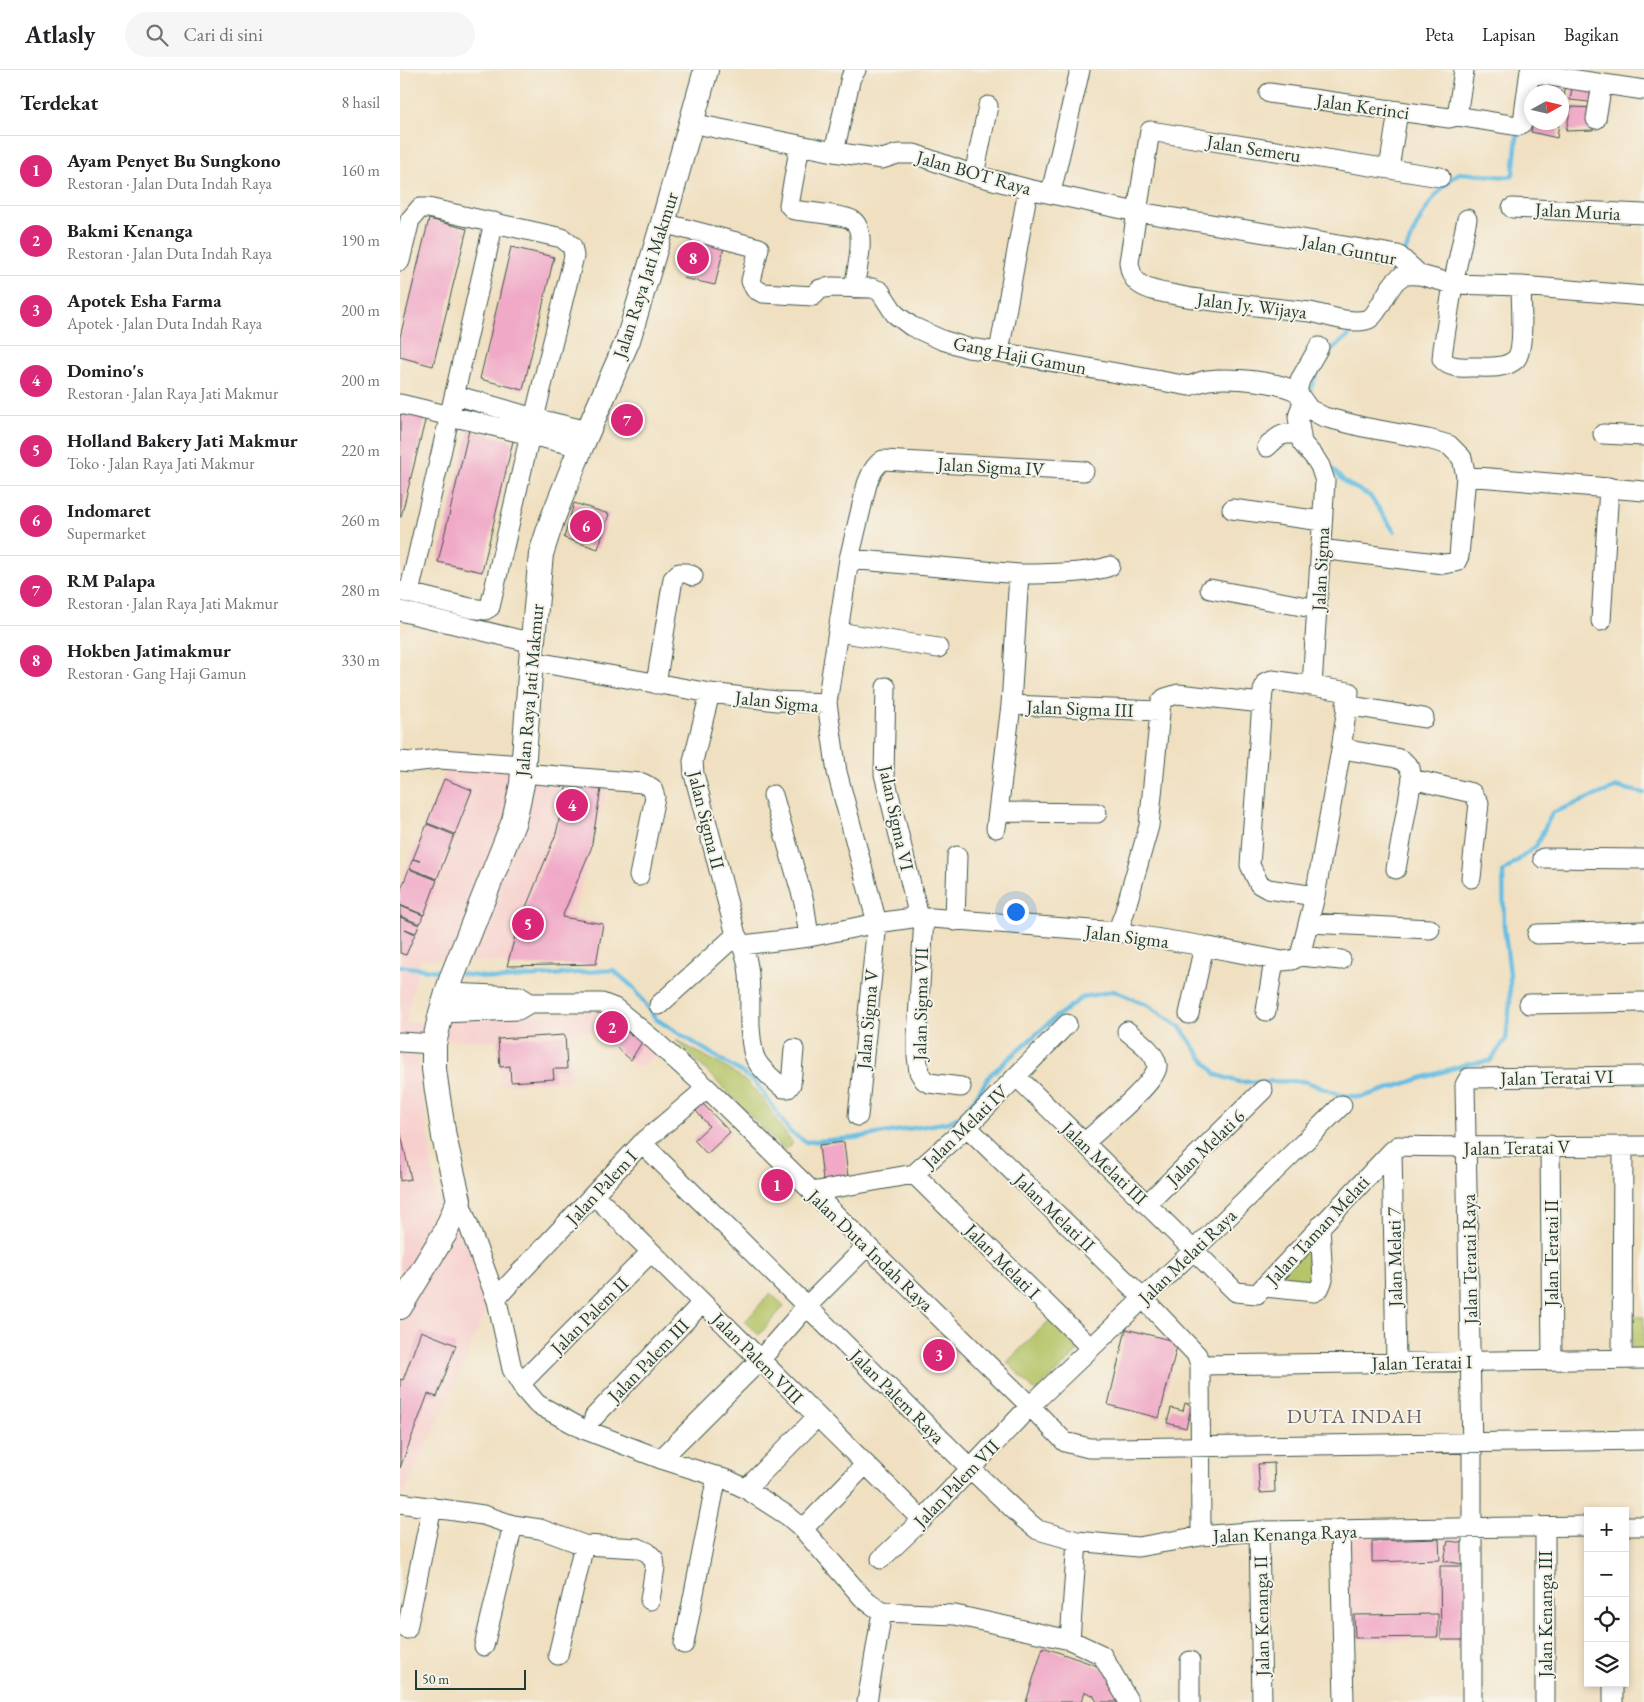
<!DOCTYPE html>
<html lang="id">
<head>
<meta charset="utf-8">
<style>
	:root { --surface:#fff; --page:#f6f6f6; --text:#202124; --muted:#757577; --line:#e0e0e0; --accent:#db2777 }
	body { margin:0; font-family:"EB Garamond",serif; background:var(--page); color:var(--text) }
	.controls { position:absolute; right:15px; bottom:15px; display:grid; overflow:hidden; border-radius:0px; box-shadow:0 2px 8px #0003 }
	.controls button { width:45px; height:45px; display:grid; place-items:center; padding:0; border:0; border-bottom:1px solid var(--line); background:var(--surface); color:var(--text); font:25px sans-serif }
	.compass { position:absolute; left:1124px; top:15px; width:45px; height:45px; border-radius:50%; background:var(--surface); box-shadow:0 2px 8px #0003; rotate:82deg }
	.scale { position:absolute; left:15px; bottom:12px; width:111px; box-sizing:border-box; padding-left:5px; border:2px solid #1f3d34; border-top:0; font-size:14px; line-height:18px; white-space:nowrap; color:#1f3d34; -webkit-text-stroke:4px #f7f3e8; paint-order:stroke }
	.you { position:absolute; left:615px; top:841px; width:18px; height:18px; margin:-12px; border:4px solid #fff; border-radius:50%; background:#1a73e8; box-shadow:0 0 0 8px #1a73e833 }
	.badge { display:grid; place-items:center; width:32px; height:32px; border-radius:50%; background:var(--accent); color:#fff; font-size:16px; font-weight:700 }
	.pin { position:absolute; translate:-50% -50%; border:2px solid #fff; box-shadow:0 1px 5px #0006 }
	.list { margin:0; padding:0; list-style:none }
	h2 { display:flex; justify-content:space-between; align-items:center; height:65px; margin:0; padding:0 20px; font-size:21px }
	h2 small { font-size:16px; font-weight:400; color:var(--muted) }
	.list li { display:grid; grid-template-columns:32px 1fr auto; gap:15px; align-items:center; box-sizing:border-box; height:70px; padding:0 20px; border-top:1px solid var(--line) }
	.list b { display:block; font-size:19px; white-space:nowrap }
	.list p { margin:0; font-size:16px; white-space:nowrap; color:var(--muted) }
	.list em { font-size:16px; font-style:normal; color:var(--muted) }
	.icon { flex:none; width:28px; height:28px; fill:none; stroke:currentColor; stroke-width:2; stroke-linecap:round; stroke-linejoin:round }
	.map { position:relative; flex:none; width:1244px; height:1632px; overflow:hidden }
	header { display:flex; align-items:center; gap:30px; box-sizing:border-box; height:70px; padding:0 25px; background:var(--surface); border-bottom:1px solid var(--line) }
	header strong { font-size:24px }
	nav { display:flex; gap:28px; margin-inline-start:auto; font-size:18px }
	.search { width:350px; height:45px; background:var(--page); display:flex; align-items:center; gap:12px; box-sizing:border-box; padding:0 18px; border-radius:28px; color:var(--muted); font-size:19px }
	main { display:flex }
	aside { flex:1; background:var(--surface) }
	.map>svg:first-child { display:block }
	.built { fill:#f7d0cd }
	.green { fill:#b5c467; stroke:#6a804e }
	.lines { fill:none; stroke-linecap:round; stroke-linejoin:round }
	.stream { stroke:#65bde2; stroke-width:4.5 }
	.building { fill:#f0a9c7 }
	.minor-casing { stroke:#3e5549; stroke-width:21 }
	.major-casing { stroke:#3e5549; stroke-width:26 }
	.minor { stroke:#fff; stroke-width:19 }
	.major { stroke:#fff; stroke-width:24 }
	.labels { text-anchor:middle; stroke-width:4; stroke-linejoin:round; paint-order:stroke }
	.street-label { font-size:19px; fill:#1f3d34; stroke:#f7f3e8 }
	.neighbourhood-label { font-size:20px; letter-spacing:1px; fill:#686367; stroke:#f7f3e8 }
</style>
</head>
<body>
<header>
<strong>Atlasly</strong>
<div class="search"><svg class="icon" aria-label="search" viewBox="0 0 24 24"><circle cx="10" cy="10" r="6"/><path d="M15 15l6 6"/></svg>Cari di sini</div>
<nav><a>Peta</a><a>Lapisan</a><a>Bagikan</a></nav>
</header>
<main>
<aside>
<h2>Terdekat<small>8 hasil</small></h2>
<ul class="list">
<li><span class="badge">1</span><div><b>Ayam Penyet Bu Sungkono</b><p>Restoran · Jalan Duta Indah Raya</p></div><em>160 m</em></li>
<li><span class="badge">2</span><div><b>Bakmi Kenanga</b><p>Restoran · Jalan Duta Indah Raya</p></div><em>190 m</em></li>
<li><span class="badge">3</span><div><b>Apotek Esha Farma</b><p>Apotek · Jalan Duta Indah Raya</p></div><em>200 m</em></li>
<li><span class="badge">4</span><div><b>Domino's</b><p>Restoran · Jalan Raya Jati Makmur</p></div><em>200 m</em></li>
<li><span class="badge">5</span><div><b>Holland Bakery Jati Makmur</b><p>Toko · Jalan Raya Jati Makmur</p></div><em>220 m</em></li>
<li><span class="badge">6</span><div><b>Indomaret</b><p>Supermarket</p></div><em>260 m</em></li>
<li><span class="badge">7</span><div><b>RM Palapa</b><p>Restoran · Jalan Raya Jati Makmur</p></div><em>280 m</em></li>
<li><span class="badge">8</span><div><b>Hokben Jatimakmur</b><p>Restoran · Gang Haji Gamun</p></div><em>330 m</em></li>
</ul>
</aside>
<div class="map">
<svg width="1244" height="1632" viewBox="0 0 1244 1632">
	<rect width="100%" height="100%" fill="#f7f3e8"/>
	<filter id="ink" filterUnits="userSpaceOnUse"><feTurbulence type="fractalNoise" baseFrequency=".02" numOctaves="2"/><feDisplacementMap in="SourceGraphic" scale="10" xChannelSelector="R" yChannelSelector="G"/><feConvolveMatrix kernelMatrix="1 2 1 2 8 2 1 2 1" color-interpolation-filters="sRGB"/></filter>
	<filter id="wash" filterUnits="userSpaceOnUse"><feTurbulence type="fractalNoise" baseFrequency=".0096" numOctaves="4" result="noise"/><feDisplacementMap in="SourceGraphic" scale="20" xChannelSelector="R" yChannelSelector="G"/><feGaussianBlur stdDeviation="1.12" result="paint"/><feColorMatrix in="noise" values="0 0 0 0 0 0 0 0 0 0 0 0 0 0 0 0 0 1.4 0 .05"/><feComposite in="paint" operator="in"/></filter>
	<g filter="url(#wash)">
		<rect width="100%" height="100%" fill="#f0e0c1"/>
		<path class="built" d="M47,696L100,700L208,717L172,850L206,853L198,896L21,889L5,953L201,941L259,983L237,998L197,962H170L172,1011L101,1015L97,971L16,969L36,1128L63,1153L90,1231L49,1328L0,1431V812Z
			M948,1463H1066L1067,1571H949Z"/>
		<path class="green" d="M276,970C298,983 335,1000 352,1017C368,1033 377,1055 393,1073L385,1081Z
			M916,1165L917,1216H870Z
			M370,1223L384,1236L359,1265L345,1252Z
			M656,1244L685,1274L636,1322L607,1292Z
			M1232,1247H1244V1283H1232Z"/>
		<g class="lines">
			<path class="stream" d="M1004,185C1015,155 1033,122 1059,103L1108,107L1113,105L1117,67L1122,62
				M907,328C912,315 917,299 925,287C934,275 949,269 957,256
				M928,395L946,413L970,426L994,461
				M0,896L46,902
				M61,904L99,909L213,900L233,917L256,949L344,1004L357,1014L390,1062L406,1072L454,1068L549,1052L562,1045L576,1027L590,1005L656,947L683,927L714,921L749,936L780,957L802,988L817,1005L839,1012L904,1011L941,1025L962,1027L1067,994L1090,991L1106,969L1110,933V904L1104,856L1103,802L1136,776L1152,743L1217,717L1244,723"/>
		</g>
		<g id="blocks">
			<path class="building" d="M1139,7L1166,12L1164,29H1162V22H1137Z
				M1173,12L1201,14L1198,33L1170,30Z
				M1171,37L1195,38L1193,60L1166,61Z
				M1133,52H1159L1157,68L1131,62Z
				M29,149L67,159L33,296L0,287V267Z
				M293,165L325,173L315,215L283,208Z
				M111,177L154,187L123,320L80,309Z
				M0,340L26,347L1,447H0Z
				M219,343L239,350L236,358L216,351Z
				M69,360L113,371L82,502L38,492Z
				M174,433L209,444L198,479L164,468Z
				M44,709L72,720L55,764L27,753Z
				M167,714L201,719L191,779L162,847L203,854L196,894L107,896L117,859L156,764Z
				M27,754L54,765L37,809L9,798L13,789L20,791L13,789Z
				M9,799L37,810L24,845L0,835V822Z
				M0,836L23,845L20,854L0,846Z
				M0,847L19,855L16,863L5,859L15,864L6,885L0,883Z
				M202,945L242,972L231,990L200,963Z
				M165,965L167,999H153L154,1009L111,1012L110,996L100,997L98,969Z
				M303,1034L330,1062L307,1084L294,1070L309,1056L296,1041Z
				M0,1060L11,1109L0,1111Z
				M444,1072L448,1107L423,1110L419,1075Z
				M726,1259L778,1272L759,1348L708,1335Z
				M21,1261L56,1275L37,1327L28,1324L0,1398V1309L3,1310Z
				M542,1268L556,1282L535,1302L522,1288Z
				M785,1333L792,1335L786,1358L767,1353L771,1338L783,1341Z
				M874,1393L875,1422L860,1423L858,1394Z
				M1039,1469L1040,1490L972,1492V1471Z
				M1048,1471L1065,1473L1062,1494L1044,1491Z
				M1040,1496H1065L1066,1570H1041Z
				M1038,1544V1567L955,1568L954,1545Z
				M643,1577L706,1599L724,1632H697L693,1625L685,1622L681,1632H626Z"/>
		</g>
	</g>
	<g filter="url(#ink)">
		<use href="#blocks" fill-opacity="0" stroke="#3e5549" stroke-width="1"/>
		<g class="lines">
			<defs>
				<path id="minor" d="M1130,3L1244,20
					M869,23L1049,48L1057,46L1118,56L1123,52L1130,0
					M1057,46L1064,0
					M1196,49L1202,14
					M291,53L434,82L482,89L498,84H514L574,105L628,119L727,140L998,185L1020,205L1053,214L1121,216L1244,226
					M400,75L389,135L394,140C406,142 444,145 452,150C468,160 456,203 454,218
					M434,82L451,7L456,0
					M989,99L998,41
					M574,105L588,36
					M651,122L680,0
					M1112,138L1244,144
					M1067,149L1053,214L1043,279L1042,289C1050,299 1063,297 1075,297C1087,297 1106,299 1116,289C1125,279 1121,230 1121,216
					M263,153L359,178L351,211L355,219L363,223L413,226L420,219L431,217L472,218L480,221L495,244L511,256L542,270L568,278L599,282L789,316C795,314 801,311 808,310C830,307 878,311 897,322
					M0,191L10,150L20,138H28L162,168L172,176L174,186L134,348L90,537L85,540L70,538L0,521
					M1020,205C1015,205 1006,204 1001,207C988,213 978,248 966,250C948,254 927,245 910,242C867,237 824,234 781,226C768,223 752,222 741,215C733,210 730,202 729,192L750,61L1040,107
					M919,277L900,310L897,322L909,339L924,347L963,357L1028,369L1049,375L1062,388L1066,406L1059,486L1056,492L1044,494L920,479
					M599,282L628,119
					M55,325L134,348L188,361
					M0,334L181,377
					M1203,364L1244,366
					M867,377C880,364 882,363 900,364
					M1066,406L1244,421
					M832,439L922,451
					M449,489L619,504C642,504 690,504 710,496
					M810,519L918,539
					M9,523L94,152
					M0,541L133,573
					M1201,551L1209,417
					M438,562L538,578
					M131,591L310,623L377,631L427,633
					M256,614L273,509L279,503H286L293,506
					M486,617L484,704L519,847
					M310,623L293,691L294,704L336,865C354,891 349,925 350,956C351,967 351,980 356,990C362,1001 374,1010 383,1018H388L391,1014L394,979
					M862,633L863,621L866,612L872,610L912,616
					M611,635L759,641
					M946,635L1024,648
					M941,680L943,676L954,681L996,688L1003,691L1010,698L1012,709L996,799
					M0,691L12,692L40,689L123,695
					M122,703L242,713L252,718L255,727L239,806
					M1012,709L1072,723L1079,733L1071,808
					M373,725L404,832L409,867
					M599,742L697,743
					M596,758L611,635L619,504
					M1143,788L1244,789
					M524,848L517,966V986L519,1002L524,1010L529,1013L561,1017
					M555,851L557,786
					M909,853L1030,859
					M717,862L724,844L749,756L761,632L765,628L778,624L862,633L850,795L859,814L868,819L915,826
					M1137,864L1244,861
					M343,875L409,867L477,853L519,847L717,862L804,876L882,891L892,890L900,886L915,826L941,680L949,622L912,616L925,411L920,396L915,388L902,373L898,347L903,331
					M900,886L941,890
					M47,923L119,926L130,933H202L215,938L255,971L307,1018L630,1336L665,1372L689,1378H716L1244,1370
					M1129,934L1244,932
					M259,935L336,865
					M866,941L874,890
					M41,943L118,940L130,933
					M789,944L804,876
					M0,972L34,974
					M616,1006L836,1222L857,1224L992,1081L998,1076C1080,1078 1162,1076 1244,1076
					M458,1046L477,853L437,702L427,633L449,489L467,414C471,404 474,396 483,390L684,401
					M567,1057L737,1222L797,1285L800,1295L801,1466
					M242,1073L571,1399L624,1449L638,1460L677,1471L738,1477L801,1466L859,1461L1188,1456
					M684,1073C698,1060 760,1010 757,995C754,980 737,970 727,961
					M1150,1075L1152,1290
					M992,1081L996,1292
					M514,1104L691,1278
					M412,1122L514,1104L567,1057L667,954
					M194,1125L522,1450
					M59,1130L97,1231L112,1299L124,1319L137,1334L183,1359L261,1389L328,1410L346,1419L388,1446L401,1457L463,1528L482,1542L555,1545L670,1570L702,1585L729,1632
					M747,1134L863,1020
					M864,1217L914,1222L919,1219L923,1210L920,1156
					M101,1223L242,1073L307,1018
					M1222,1289L1223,1076
					M800,1295L1244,1289
					M126,1308L251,1182
					M194,1347L302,1233
					M261,1389L360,1290L407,1236L467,1176
					M346,1419L417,1347
					M0,1433L83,1445L113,1455L140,1459L184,1475L238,1478L247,1482L254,1489L255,1497L250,1530
					M1225,1456H1244
					M1145,1457V1632
					M403,1459L465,1395
					M940,1459L944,1632
					M859,1461L862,1632
					M481,1489L522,1450L630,1336L794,1180L942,1035
					M7,1559L32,1437
					M670,1570L677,1471
					M284,1574L317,1406
					M84,1576L113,1455
					M158,1585L184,1475
					M790,1591V1632
					M1213,1613V1632
					M467,1632L482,1542
					M1072,1632V1381L1065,1015L1069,1008L1244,1006"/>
				<path id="major" d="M0,1237L45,1163L59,1130L44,1067L37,1021L34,999V974L41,943L52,907L114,751L122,714L131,591L141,484L152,450L181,377L228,270L263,153L306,0"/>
			</defs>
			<use href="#minor" class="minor-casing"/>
			<use href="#major" class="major-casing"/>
			<use href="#minor" class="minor"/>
			<use href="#major" class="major"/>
		</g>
	</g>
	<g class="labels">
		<g class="street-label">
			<text transform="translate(963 36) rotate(8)" y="7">Jalan Kerinci</text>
			<text transform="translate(854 78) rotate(9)" y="7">Jalan Semeru</text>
			<text transform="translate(574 102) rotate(16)" y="7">Jalan BOT Raya</text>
			<text transform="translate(1178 141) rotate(3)" y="7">Jalan Muria</text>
			<text transform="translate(949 179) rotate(11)" y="7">Jalan Guntur</text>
			<text transform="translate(245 205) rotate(-72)" y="7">Jalan Raya Jati Makmur</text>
			<text transform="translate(852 235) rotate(7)" y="7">Jalan Jy. Wijaya</text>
			<text transform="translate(620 285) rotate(11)" y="7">Gang Haji Gamun</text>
			<text transform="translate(591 396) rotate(3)" y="7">Jalan Sigma IV</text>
			<text transform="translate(920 499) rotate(-87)" y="7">Jalan Sigma</text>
			<text transform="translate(129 620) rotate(-85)" y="7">Jalan Raya Jati Makmur</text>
			<text transform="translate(377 631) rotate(6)" y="7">Jalan Sigma</text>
			<text transform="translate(680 638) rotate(2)" y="7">Jalan Sigma III</text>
			<text transform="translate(497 748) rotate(78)" y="7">Jalan Sigma VI</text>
			<text transform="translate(307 750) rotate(76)" y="7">Jalan Sigma II</text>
			<text transform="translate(727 866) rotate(7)" y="7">Jalan Sigma</text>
			<text transform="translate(520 934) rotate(-89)" y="7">Jalan Sigma VII</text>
			<text transform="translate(467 949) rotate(-85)" y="7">Jalan Sigma V</text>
			<text transform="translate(1157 1007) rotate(-1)" y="7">Jalan Teratai VI</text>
			<text transform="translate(565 1056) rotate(-44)" y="7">Jalan Melati IV</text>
			<text transform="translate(805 1077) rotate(-44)" y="7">Jalan Melati 6</text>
			<text transform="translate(1117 1077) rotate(-1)" y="7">Jalan Teratai V</text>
			<text transform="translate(705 1093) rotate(44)" y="7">Jalan Melati III</text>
			<text transform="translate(201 1117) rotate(-47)" y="7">Jalan Palem I</text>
			<text transform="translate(655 1142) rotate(44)" y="7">Jalan Melati II</text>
			<text transform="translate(917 1160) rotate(-47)" y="7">Jalan Taman Melati</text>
			<text transform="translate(471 1180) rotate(44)" y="7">Jalan Duta Indah Raya</text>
			<text transform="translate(1151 1183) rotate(-90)" y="7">Jalan Teratai II</text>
			<text transform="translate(787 1186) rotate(-44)" y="7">Jalan Melati Raya</text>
			<text transform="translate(994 1187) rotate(-91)" y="7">Jalan Melati 7</text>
			<text transform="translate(1069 1189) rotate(-91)" y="7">Jalan Teratai Raya</text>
			<text transform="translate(603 1191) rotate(45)" y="7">Jalan Melati I</text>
			<text transform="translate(189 1245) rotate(-45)" y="7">Jalan Palem II</text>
			<text transform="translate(358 1288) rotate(45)" y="7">Jalan Palem VIII</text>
			<text transform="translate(248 1290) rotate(-46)" y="7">Jalan Palem III</text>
			<text transform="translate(1022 1292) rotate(-1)" y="7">Jalan Teratai I</text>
			<text transform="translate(498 1326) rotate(45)" y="7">Jalan Palem Raya</text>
			<text transform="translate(556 1413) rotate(-46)" y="7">Jalan Palem VII</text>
			<text transform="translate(885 1463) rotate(-2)" y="7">Jalan Kenanga Raya</text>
			<text transform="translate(1145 1544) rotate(-90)" y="7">Jalan Kenanga III</text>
			<text transform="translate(861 1546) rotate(-91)" y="7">Jalan Kenanga II</text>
		</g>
		<g class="neighbourhood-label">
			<text x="955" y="1353">DUTA INDAH</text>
		</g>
	</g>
</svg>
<div class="controls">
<button>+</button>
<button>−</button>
<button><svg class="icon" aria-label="locate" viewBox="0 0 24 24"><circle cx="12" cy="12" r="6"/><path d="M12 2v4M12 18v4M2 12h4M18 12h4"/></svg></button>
<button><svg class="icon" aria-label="layers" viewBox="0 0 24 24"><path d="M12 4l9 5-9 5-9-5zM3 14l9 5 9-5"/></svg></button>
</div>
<svg class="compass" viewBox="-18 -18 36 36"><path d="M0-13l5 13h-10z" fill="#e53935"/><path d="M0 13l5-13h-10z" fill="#757577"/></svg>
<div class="scale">50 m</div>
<div class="you"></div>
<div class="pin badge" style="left:377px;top:1115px">1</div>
<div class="pin badge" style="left:212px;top:957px">2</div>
<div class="pin badge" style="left:539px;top:1285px">3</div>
<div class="pin badge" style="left:172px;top:735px">4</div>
<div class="pin badge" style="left:128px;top:854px">5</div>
<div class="pin badge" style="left:186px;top:456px">6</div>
<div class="pin badge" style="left:227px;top:350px">7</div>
<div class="pin badge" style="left:293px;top:188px">8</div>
</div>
</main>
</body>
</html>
